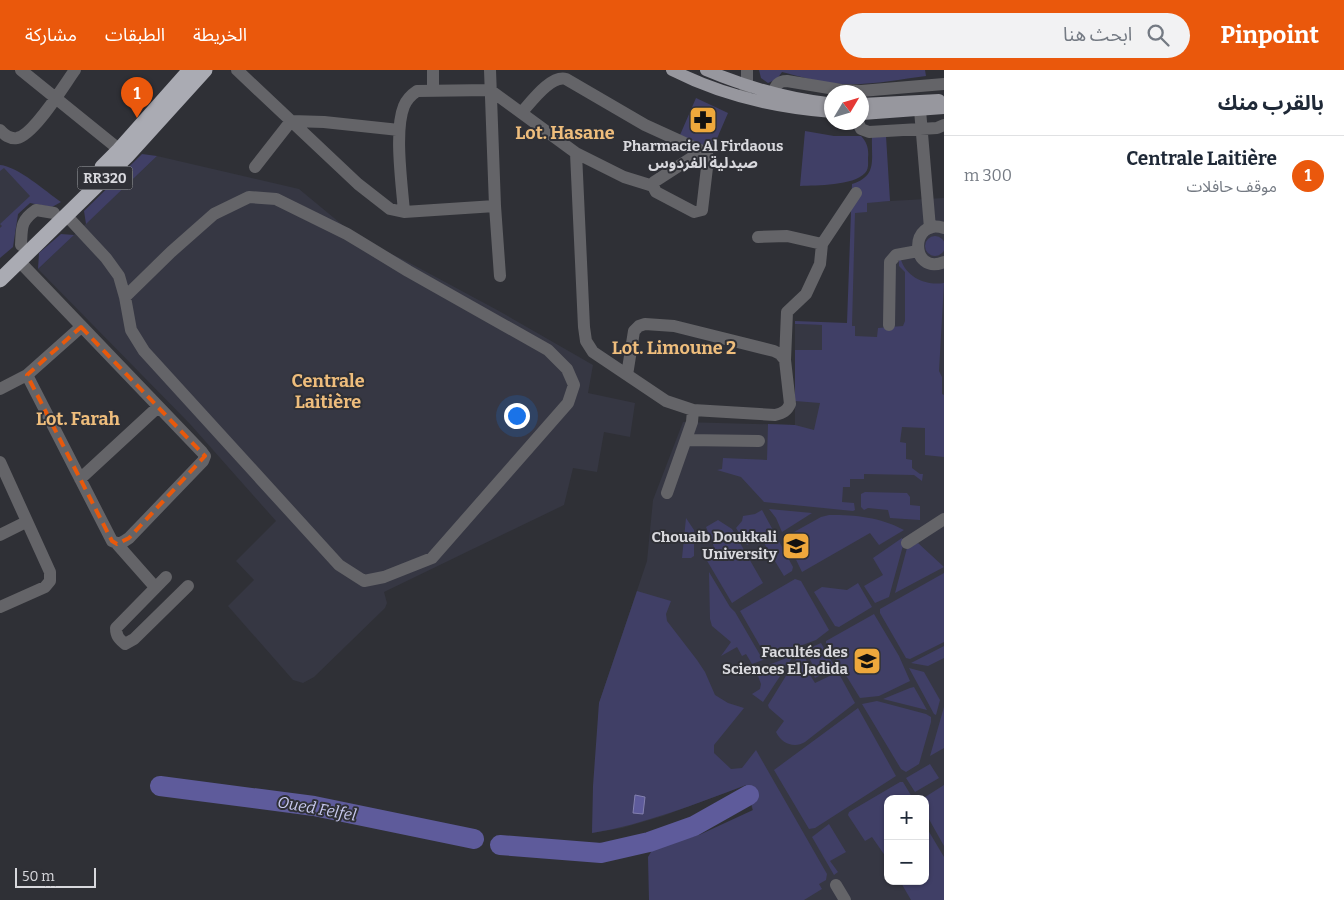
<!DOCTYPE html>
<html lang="ar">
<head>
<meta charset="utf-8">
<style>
	:root { --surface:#fff; --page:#f2f2f3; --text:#1f2937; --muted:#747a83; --line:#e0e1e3; --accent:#ea580c }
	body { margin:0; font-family:Bitter,"Noto Sans Arabic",serif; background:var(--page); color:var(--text); direction:rtl }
	.controls { position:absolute; right:15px; bottom:15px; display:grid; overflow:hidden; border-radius:10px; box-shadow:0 1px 4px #0004 }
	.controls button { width:45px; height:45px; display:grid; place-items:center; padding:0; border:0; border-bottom:1px solid var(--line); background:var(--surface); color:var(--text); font:25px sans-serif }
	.compass { position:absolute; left:824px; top:15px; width:45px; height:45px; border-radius:50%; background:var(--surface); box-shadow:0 1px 4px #0004; rotate:52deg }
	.scale { position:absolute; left:15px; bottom:12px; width:81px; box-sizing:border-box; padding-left:5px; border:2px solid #d8d8dd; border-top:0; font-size:14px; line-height:18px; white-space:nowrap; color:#d8d8dd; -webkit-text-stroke:4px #2f3036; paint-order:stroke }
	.you { position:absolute; left:516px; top:345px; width:18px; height:18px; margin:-12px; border:4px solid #fff; border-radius:50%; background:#1a73e8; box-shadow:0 0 0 8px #1a73e833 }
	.badge { display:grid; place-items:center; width:32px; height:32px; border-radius:50%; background:var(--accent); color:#fff; font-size:16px; font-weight:700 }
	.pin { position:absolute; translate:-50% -41px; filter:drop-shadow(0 1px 2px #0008) }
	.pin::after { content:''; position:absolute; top:26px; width:18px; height:15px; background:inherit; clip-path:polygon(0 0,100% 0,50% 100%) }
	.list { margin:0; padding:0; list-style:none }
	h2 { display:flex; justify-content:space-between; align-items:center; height:65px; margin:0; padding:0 20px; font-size:21px }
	h2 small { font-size:16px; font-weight:400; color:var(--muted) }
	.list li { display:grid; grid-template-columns:32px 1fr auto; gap:15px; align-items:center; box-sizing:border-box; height:80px; padding:0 20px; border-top:1px solid var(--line) }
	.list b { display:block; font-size:19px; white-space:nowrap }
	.list p { margin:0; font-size:16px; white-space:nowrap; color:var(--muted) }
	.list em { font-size:16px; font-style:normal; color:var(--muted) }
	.icon { flex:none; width:28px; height:28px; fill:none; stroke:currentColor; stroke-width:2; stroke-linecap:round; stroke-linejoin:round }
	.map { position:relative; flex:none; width:944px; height:830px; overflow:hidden; direction:ltr }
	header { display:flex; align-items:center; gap:30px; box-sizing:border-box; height:70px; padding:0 25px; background:var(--accent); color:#fff }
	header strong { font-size:24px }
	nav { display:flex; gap:28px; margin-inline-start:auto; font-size:18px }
	.search { width:350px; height:45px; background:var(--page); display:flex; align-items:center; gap:12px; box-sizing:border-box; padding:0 18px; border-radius:28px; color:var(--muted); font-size:19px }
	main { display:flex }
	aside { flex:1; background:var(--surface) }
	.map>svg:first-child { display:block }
	.built { fill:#363743; fill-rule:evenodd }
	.green { fill:#403f66 }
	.water { fill:#5e5b9b; stroke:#8380af }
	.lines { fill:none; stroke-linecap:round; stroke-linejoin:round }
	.river { stroke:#5e5b9b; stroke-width:20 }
	.minor { stroke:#646468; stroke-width:12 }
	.major { stroke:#97979e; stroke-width:12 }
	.highway { stroke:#aaabb3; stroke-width:15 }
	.marked { fill:none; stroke:#e8590c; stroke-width:4; stroke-dasharray:10 6; stroke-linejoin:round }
	.labels { text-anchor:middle; stroke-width:4; stroke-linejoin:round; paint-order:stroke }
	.shield { fill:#2f3036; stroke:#a5a6ab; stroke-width:1 }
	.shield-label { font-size:14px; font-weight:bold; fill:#d8d8dd }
	.poi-label { font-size:15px; font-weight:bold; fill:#d8d8dd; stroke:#2f3036; text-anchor:end }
	.water-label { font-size:16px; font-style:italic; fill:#c8c9ef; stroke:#2f3036 }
	.quarter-label { font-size:18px; font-weight:bold; fill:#eebd7c; stroke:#2f3036 }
</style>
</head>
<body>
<header>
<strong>Pinpoint</strong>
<div class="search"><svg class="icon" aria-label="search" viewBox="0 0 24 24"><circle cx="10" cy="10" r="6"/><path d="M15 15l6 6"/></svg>ابحث هنا</div>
<nav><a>الخريطة</a><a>الطبقات</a><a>مشاركة</a></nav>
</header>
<main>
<aside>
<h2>بالقرب منك<small></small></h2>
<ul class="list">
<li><span class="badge">1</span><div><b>Centrale Laitière</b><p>موقف حافلات</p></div><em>300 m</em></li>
</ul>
</aside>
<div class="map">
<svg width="944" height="830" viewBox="0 0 944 830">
	<rect width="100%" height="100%" fill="#2f3036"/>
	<path class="built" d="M157,86L299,119L357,167L406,191L499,241L593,295L588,323L635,333L630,367L604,362L597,402L573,398L564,435L384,522L387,533L385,538L314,607L303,613L293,610L228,536L254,510L236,491L276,451L190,354L38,199Z
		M0,95L5,96L22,104L36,134L30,133L18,144L16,157L0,169Z
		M944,128V830H775L746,715L663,746L622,758L592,763L599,633L647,491L653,430L683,352L795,355V254L851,256L855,133ZM888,729H925V811H888Z"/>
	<path class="green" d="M759,0H925L926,6C895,10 863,17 832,13C815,11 798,6 782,2L777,9L768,13L761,8Z
		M696,28L728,43L712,80L680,65Z
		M805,61L834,66H861C867,72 869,79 868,88C868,93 869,99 865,103C853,116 817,115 800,116Z
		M886,66L890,131L867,133V142L855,143L852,256H855V266L877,267L878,258L903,256L905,251V202L899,196V190H901C907,208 927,216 944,213L939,301L942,307V324L944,325V387L925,385V358L902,357L900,372L906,373V389L912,390V398L920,404H923L922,411L914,405L864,404V409H850V417H843L842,432L854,433L855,440L853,441L764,432L741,407L717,400L722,399L723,388L767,390L768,354L795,355L814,360L820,333L795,331V280H822V255L795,254V251L847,253L852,114C878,106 871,89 872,67Z
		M142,84L157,86L86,154L84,141Z
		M0,95C19,97 45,121 61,132L52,137L30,133L18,144L13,177L0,188V158L2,156L0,154L30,126L4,98L0,101Z
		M61,164L74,165L38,199L39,183Z
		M925 176a10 10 0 1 1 20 0a10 10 0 1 1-20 0Z
		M865,422L907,423L910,427V435L920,436V450L890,448L888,440L868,438L864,440L861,437V424Z
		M769,439L812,443L782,462L776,448Z
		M762,440L793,497L792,501L784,506L761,468L747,475L736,458L742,451L743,446L755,444Z
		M829,445C857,445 879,447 904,460L879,475L870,463L802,502L785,467L821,447Z
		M686,448L694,460V486L691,488H682Z
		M718,450L732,459L763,513L732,533L706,489L716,482L706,457Z
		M902,468L904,472L889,527L875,533L864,516L883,505L873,488Z
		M918,473L944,497L895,523L907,478Z
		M709,502L730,537L735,542L763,590L752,594L746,584L742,586L737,577L721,586L731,572L712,556L710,549Z
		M944,503V572L910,589L906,588L880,543V539Z
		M795,509L801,511L829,560L816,570L767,588L740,541Z
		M858,513L872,537L839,557L835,556L814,522L822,517L847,520Z
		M637,521L671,531L666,544L667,551L697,590L705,602L715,625L728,633L744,638L714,675V683L731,699L742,698L756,680L827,804L826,810L819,814L822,819L804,830H649L648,787L651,782L656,777L699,765L753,740L746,715C695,734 646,754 592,763L593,716L599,633Z
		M874,544L899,586L910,611L879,626L860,628L826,573V571Z
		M821,573L835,597L815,608L814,606L816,601L805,580Z
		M944,576V588L928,596L911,593Z
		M802,582L812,601L810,605L815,613L838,602L855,633L805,672C794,679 781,673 776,662L784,651L769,638L768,635L800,583Z
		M794,585L763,632L752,624L760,619L761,614L755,598L766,596Z
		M909,598L924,602L940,630L936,645L934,644Z
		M914,617L927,640L883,629L910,618Z
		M877,631L926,644L931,647V652L919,694L906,702L901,699L862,634Z
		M944,637V678L930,686Z
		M858,638L896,706L815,758L809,759L774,700Z
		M930,694L939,708L915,722L906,708Z
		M900,712H903L912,727L911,729H888V790L872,767L865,771L848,745L849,742Z
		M944,715V776L925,742V729H922Z
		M829,754L846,782L830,791L838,802L834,805L812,767Z
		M925,755L944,787V830H911L900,811H925Z"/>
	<path class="water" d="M635,725L645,727L643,744L633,743Z"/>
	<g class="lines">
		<path class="river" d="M160,716L314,736L474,769
			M500,775L601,783L649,772L694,756L749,725"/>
		<path class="minor" d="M21,0L126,85
			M237,0L358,114L390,139L404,142L495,136
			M433,0V20
			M490,0L495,136L500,206
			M773,23C776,15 778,11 787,11L841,20L861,21L944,14
			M744,24L747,16V0
			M920,40L930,158
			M858,52L861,59L869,62L937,58L944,55
			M0,60C5,65 9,69 17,68C34,65 64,15 75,0
			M576,83L584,257L586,271L593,282L666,331L693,340L775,345C783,343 787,341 790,334L785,290L780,284L774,281L674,256L645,254L639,256L634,261L627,305
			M255,97L291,51L324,52L399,60
			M653,116L654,112L702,81
			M404,142C402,115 394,60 404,36C407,29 411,25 417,21L490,20L576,83L624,107L653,116L656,122L694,142L702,140L708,89L707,84L702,81L645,55L566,9C551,5 532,31 522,42
			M66,145L106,188L119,206L125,227L131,260L144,281L339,495L364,511L384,507L432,488L568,333L574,315L567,299L548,280L408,201L347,164L276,129L249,127L214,144L171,182L125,227
			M944,158C909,147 910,206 944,192
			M758,167L787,166L822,174
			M21,175C22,158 20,151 36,140L54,143
			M19,191L202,382L205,386L203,391L129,468C122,473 119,475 112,471L27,305
			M889,255L890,192L896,185L918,181
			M785,290L787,242L806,224L820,194L822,174L856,123
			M0,319L27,305L81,257
			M686,370L759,371
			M0,392L50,502V511L45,517L0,537
			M80,409L158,337
			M667,423L692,352L693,340
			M0,465L26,452
			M907,473L944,449
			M117,474L155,517
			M166,507L116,558C116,566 119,569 125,574L134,569L188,516
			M836,815L845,830"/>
		<path class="major" d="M672,0C721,25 778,38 832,42
			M706,0C744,16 785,28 827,33
			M862,34L939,30
			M862,44L944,38"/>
		<path class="highway" d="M102,97L119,80L190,0
			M0,210L127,86L205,0"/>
	</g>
	<path class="marked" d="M81,257L205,386L129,468L117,474L112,471L27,305Z"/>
	<defs>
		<symbol id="pharmacy-square" viewBox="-11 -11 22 22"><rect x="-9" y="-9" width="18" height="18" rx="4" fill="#eea83c" stroke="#2f3036"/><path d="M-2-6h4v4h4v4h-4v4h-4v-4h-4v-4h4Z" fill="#111"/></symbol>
		<symbol id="university-square" viewBox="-11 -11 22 22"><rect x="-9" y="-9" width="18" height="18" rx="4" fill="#eea83c" stroke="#2f3036"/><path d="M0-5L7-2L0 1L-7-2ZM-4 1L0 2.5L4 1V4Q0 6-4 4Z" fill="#111"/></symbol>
	</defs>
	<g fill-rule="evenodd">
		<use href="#pharmacy-square" x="687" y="34" width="32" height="32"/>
		<use href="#university-square" x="780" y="460" width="32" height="32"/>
		<use href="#university-square" x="851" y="575" width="32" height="32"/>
	</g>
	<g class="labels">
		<rect class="shield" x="77.5" y="96.5" width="55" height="23" rx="4"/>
		<g class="shield-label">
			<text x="105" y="113">RR320</text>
		</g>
		<g class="poi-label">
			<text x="703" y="81" text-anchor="middle">Pharmacie Al Firdaous<tspan x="703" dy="17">صيدلية الفردوس</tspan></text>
			<text x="777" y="472">Chouaib Doukkali<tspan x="777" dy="17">University</tspan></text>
			<text x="848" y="587">Facultés des<tspan x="848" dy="17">Sciences El Jadida</tspan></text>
		</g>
		<g class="water-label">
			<text transform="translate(317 738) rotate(10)" y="6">Oued Felfel</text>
		</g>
		<g class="quarter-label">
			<text x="565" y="69">Lot. Hasane</text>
			<text x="674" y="284">Lot. Limoune 2</text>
			<text x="328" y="317">Centrale<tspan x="328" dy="21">Laitière</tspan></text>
			<text x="78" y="355">Lot. Farah</text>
		</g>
	</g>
</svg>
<div class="controls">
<button>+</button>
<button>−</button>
</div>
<svg class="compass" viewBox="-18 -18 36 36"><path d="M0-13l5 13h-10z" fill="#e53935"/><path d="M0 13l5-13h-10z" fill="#747a83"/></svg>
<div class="scale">50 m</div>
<div class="you"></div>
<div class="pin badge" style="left:137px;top:48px">1</div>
</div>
</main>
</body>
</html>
